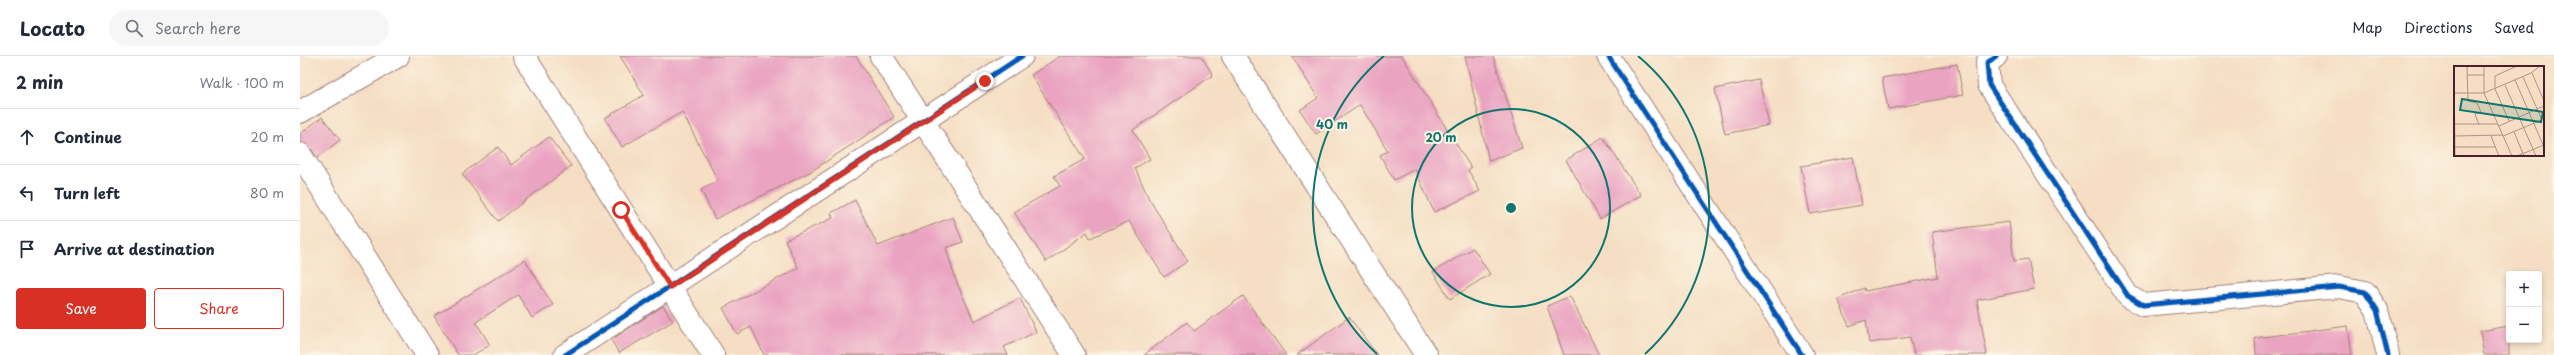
<!DOCTYPE html>
<html lang="en">
<head>
<meta charset="utf-8">
<style>
	:root { --surface:#fff; --page:#f6f6f7; --text:#1f2937; --muted:#747a83; --line:#e0e1e3; --accent:#d93025 }
	body { margin:0; font-family:"Playpen Sans",sans-serif; background:var(--page); color:var(--text) }
	.controls { position:absolute; right:12px; bottom:12px; display:grid; overflow:hidden; border-radius:4px; box-shadow:0 2px 6px #0003 }
	.controls button { width:36px; height:36px; display:grid; place-items:center; padding:0; border:0; border-bottom:1px solid var(--line); background:var(--surface); color:var(--text); font:20px sans-serif }
	.stop { position:absolute; width:12px; height:12px; margin:-9px; border:3px solid #d93025; border-radius:50%; background:#fff }
	.stop.end { background:#d93025; border-color:#fff; box-shadow:0 1px 4px #0008 }
	.list { margin:0; padding:0; list-style:none }
	h2 { display:flex; justify-content:space-between; align-items:center; height:52px; margin:0; padding:0 16px; font-size:17px }
	h2 small { font-size:13px; font-weight:400; color:var(--muted) }
	.list li { display:grid; grid-template-columns:26px 1fr auto; gap:12px; align-items:center; box-sizing:border-box; height:56px; padding:0 16px; border-top:1px solid var(--line) }
	.list b { display:block; font-size:15px; white-space:nowrap }
	.list em { font-size:13px; font-style:normal; color:var(--muted) }
	.actions { display:flex; gap:8px; padding:12px 16px }
	.actions a { flex:1; padding:9px 0; border:1px solid var(--accent); border-radius:4px; text-align:center; font-size:14px; color:var(--accent) }
	.actions .main { background:var(--accent); color:#fff }
	.icon { flex:none; width:22px; height:22px; fill:none; stroke:currentColor; stroke-width:2; stroke-linecap:round; stroke-linejoin:round }
	.map { position:relative; flex:none; width:2254px; height:299px; overflow:hidden }
	header { display:flex; align-items:center; gap:24px; box-sizing:border-box; height:56px; padding:0 20px; background:var(--surface); border-bottom:1px solid var(--line) }
	header strong { font-size:19px }
	nav { display:flex; gap:22px; margin-inline-start:auto; font-size:14px }
	.search { width:280px; height:36px; background:var(--page); display:flex; align-items:center; gap:10px; box-sizing:border-box; padding:0 14px; border-radius:22px; color:var(--muted); font-size:15px }
	main { display:flex }
	aside { flex:1; background:var(--surface) }
	.map>svg:first-child { display:block }
	.building { fill:#eaa3c1 }
	.lines { fill:none; stroke-linecap:round; stroke-linejoin:round }
	.minor-casing { stroke:#a07e77; stroke-width:24 }
	.minor { stroke:#fff; stroke-width:22 }
	.cycleway-casing { stroke:#fcf5e5; stroke-width:8 }
	.cycleway { stroke:#0057b8; stroke-width:5 }
	.route { stroke:#d93025; stroke-width:5 }
	.ring { fill:none; stroke:#0f766e; stroke-width:2 }
	.inset-road { fill:none; stroke:#b19286; stroke-width:1 }
	.view { fill:#0f766e; fill-opacity:0.15; stroke:#0f766e; stroke-width:2 }
	.inset-edge { fill:none; stroke:#4a1f2b; stroke-width:2 }
	.centre { fill:#0f766e; stroke:#fcf5e5; stroke-width:2 }
	.ring-label { font-size:12px; text-anchor:middle; font-weight:bold; fill:#0f766e; stroke:#fcf5e5; stroke-width:4; stroke-linejoin:round; paint-order:stroke }
</style>
</head>
<body>
<header>
<strong>Locato</strong>
<div class="search"><svg class="icon" aria-label="search" viewBox="0 0 24 24"><circle cx="10" cy="10" r="6"/><path d="M15 15l6 6"/></svg>Search here</div>
<nav><a>Map</a><a>Directions</a><a>Saved</a></nav>
</header>
<main>
<aside>
<h2>2 min<small>Walk · 100 m</small></h2>
<ul class="list">
<li><svg class="icon" aria-label="ahead" viewBox="0 0 24 24"><path d="M12 20V5M6 11l6-6 6 6"/></svg><div><b>Continue</b></div><em>20 m</em></li>
<li><svg class="icon" aria-label="left" viewBox="0 0 24 24"><path d="M17 20v-9H6M10 6l-5 5 5 5"/></svg><div><b>Turn left</b></div><em>80 m</em></li>
<li><svg class="icon" aria-label="arrive" viewBox="0 0 24 24"><path d="M6 21V4h12l-3 4 3 4H6"/></svg><div><b>Arrive at destination</b></div></li>
</ul>
<div class="actions"><a class="main">Save</a><a>Share</a></div>
</aside>
<div class="map">
<svg width="2254" height="299" viewBox="0 0 2254 299">
	<rect width="100%" height="100%" fill="#fcf5e5"/>
	<filter id="ink" filterUnits="userSpaceOnUse"><feTurbulence type="fractalNoise" baseFrequency=".025" numOctaves="2"/><feDisplacementMap in="SourceGraphic" scale="8" xChannelSelector="R" yChannelSelector="G"/><feConvolveMatrix kernelMatrix="1 2 1 2 8 2 1 2 1" color-interpolation-filters="sRGB"/></filter>
	<filter id="wash" filterUnits="userSpaceOnUse"><feTurbulence type="fractalNoise" baseFrequency=".012" numOctaves="4" result="noise"/><feDisplacementMap in="SourceGraphic" scale="16" xChannelSelector="R" yChannelSelector="G"/><feGaussianBlur stdDeviation="0.9" result="paint"/><feColorMatrix in="noise" values="0 0 0 0 0 0 0 0 0 0 0 0 0 0 0 0 0 1.4 0 .05"/><feComposite in="paint" operator="in"/></filter>
	<g filter="url(#wash)">
		<rect width="100%" height="100%" fill="#f5dec3"/>
		<g id="blocks">
			<path class="building" d="M320,0H556L594,61L510,116L415,163L401,134L418,125L382,56L322,91L305,62L344,39Z
				M760,0H901L913,19L833,74L850,103L835,112L849,143L888,205L864,221L829,165L790,182L787,176L746,206L714,156L760,130L754,120L785,103L731,19Z
				M992,0H1102L1171,112L1168,114L1180,135L1134,156L1115,113L1094,124L1080,99L1088,95L1060,49L1016,78L1000,54L1018,42Z
				M1165,0H1193L1222,92L1189,105Z
				M1657,8L1663,39L1588,53L1582,22Z
				M1459,24L1469,69L1425,78L1415,33Z
				M22,61L40,84L17,102L10,91L0,86V78Z
				M249,81L271,110L198,165L162,118L198,91L211,109Z
				M1303,81L1341,139L1300,163L1266,104Z
				M1553,101L1562,149L1510,158L1501,110Z
				M555,144L578,190L653,161L663,186L646,192L656,225L674,265L720,242L736,276L704,291L708,299H464L451,271L437,278L423,252L498,212L485,184L533,162L531,157Z
				M1709,166L1714,205L1728,203L1734,233L1677,244L1687,299H1614L1610,281L1569,287L1566,264L1549,270L1538,243L1564,232L1565,235L1638,221L1632,176Z
				M1173,192L1190,218L1150,243L1133,216Z
				M225,204L253,249L232,262L218,239L176,266L190,289L173,299H158L134,260Z
				M943,240L986,299H844L887,266L894,275Z
				M1270,240L1299,299H1264L1247,250Z
				M363,250L373,265L319,297L311,284Z
				M1049,261L1077,299H997Z
				M2048,270L2052,299H1956L1955,282Z
				M2209,270V299H2184L2180,275Z"/>
		</g>
	</g>
	<g filter="url(#ink)">
		<use href="#blocks" fill-opacity="0" stroke="#a07e77" stroke-width="1"/>
		<g class="lines">
			<defs>
				<path id="minor" d="M224,0L413,299
					M581,0L774,299
					M933,0L1126,299
					M1308,0L1502,299
					M1696,0L1687,7L1689,29L1828,240L1843,249L2039,231L2065,236L2077,254L2088,299
					M0,56L98,0
					M0,98L127,299
					M265,299L722,0"/>
			</defs>
			<use href="#minor" class="minor-casing"/>
			<use href="#minor" class="minor"/>
			<defs>
				<path id="cycleway" d="M1308,0L1502,299
					M1696,0L1687,7L1689,29L1828,240L1843,249L2039,231L2065,236L2077,254L2088,299
					M265,299L722,0"/>
			</defs>
			<use href="#cycleway" class="cycleway-casing"/>
			<use href="#cycleway" class="cycleway"/>
		</g>
	</g>
	<g class="lines" filter="url(#ink)">
		<path class="route" d="M321,154L370,231L685,25"/>
	</g>
	<g class="ring">
		<circle cx="1211" cy="152" r="99"/>
		<path d="M1077 298A198 198 0 0 1 1084 0M1338 0A198 198 0 0 1 1345 298"/>
	</g>
	<g transform="translate(2154 10)">
		<rect width="90" height="90" fill="#f5dec3"/>
		<path class="inset-road" d="M0,0L1,90M13,0L14,35L23,37L27,46L21,48L25,59M30,0V27L58,90M78,7L90,35M13,9H30M69,11L88,54M61,14L90,81M51,19L82,90M0,27H30L77,7L86,0M55,55L41,23V10L63,0M0,58H44M45,60L90,40M60,66L70,90M1,70L49,69M37,70L45,90M49,70L88,54M1,81H41M63,90L90,79"/>
		<path class="view" d="M8,33L89,46L87,56L6,44Z"/>
		<rect width="90" height="90" class="inset-edge"/>
	</g>
	<circle cx="1211" cy="152" r="6" class="centre"/>
	<g class="ring-label">
		<text x="1032" y="73">40 m</text>
		<text x="1141" y="86">20 m</text>
	</g>
</svg>
<div class="controls">
<button>+</button>
<button>−</button>
</div>
<div class="stop" style="left:321px;top:154px"></div>
<div class="stop end" style="left:685px;top:25px"></div>
</div>
</main>
</body>
</html>
